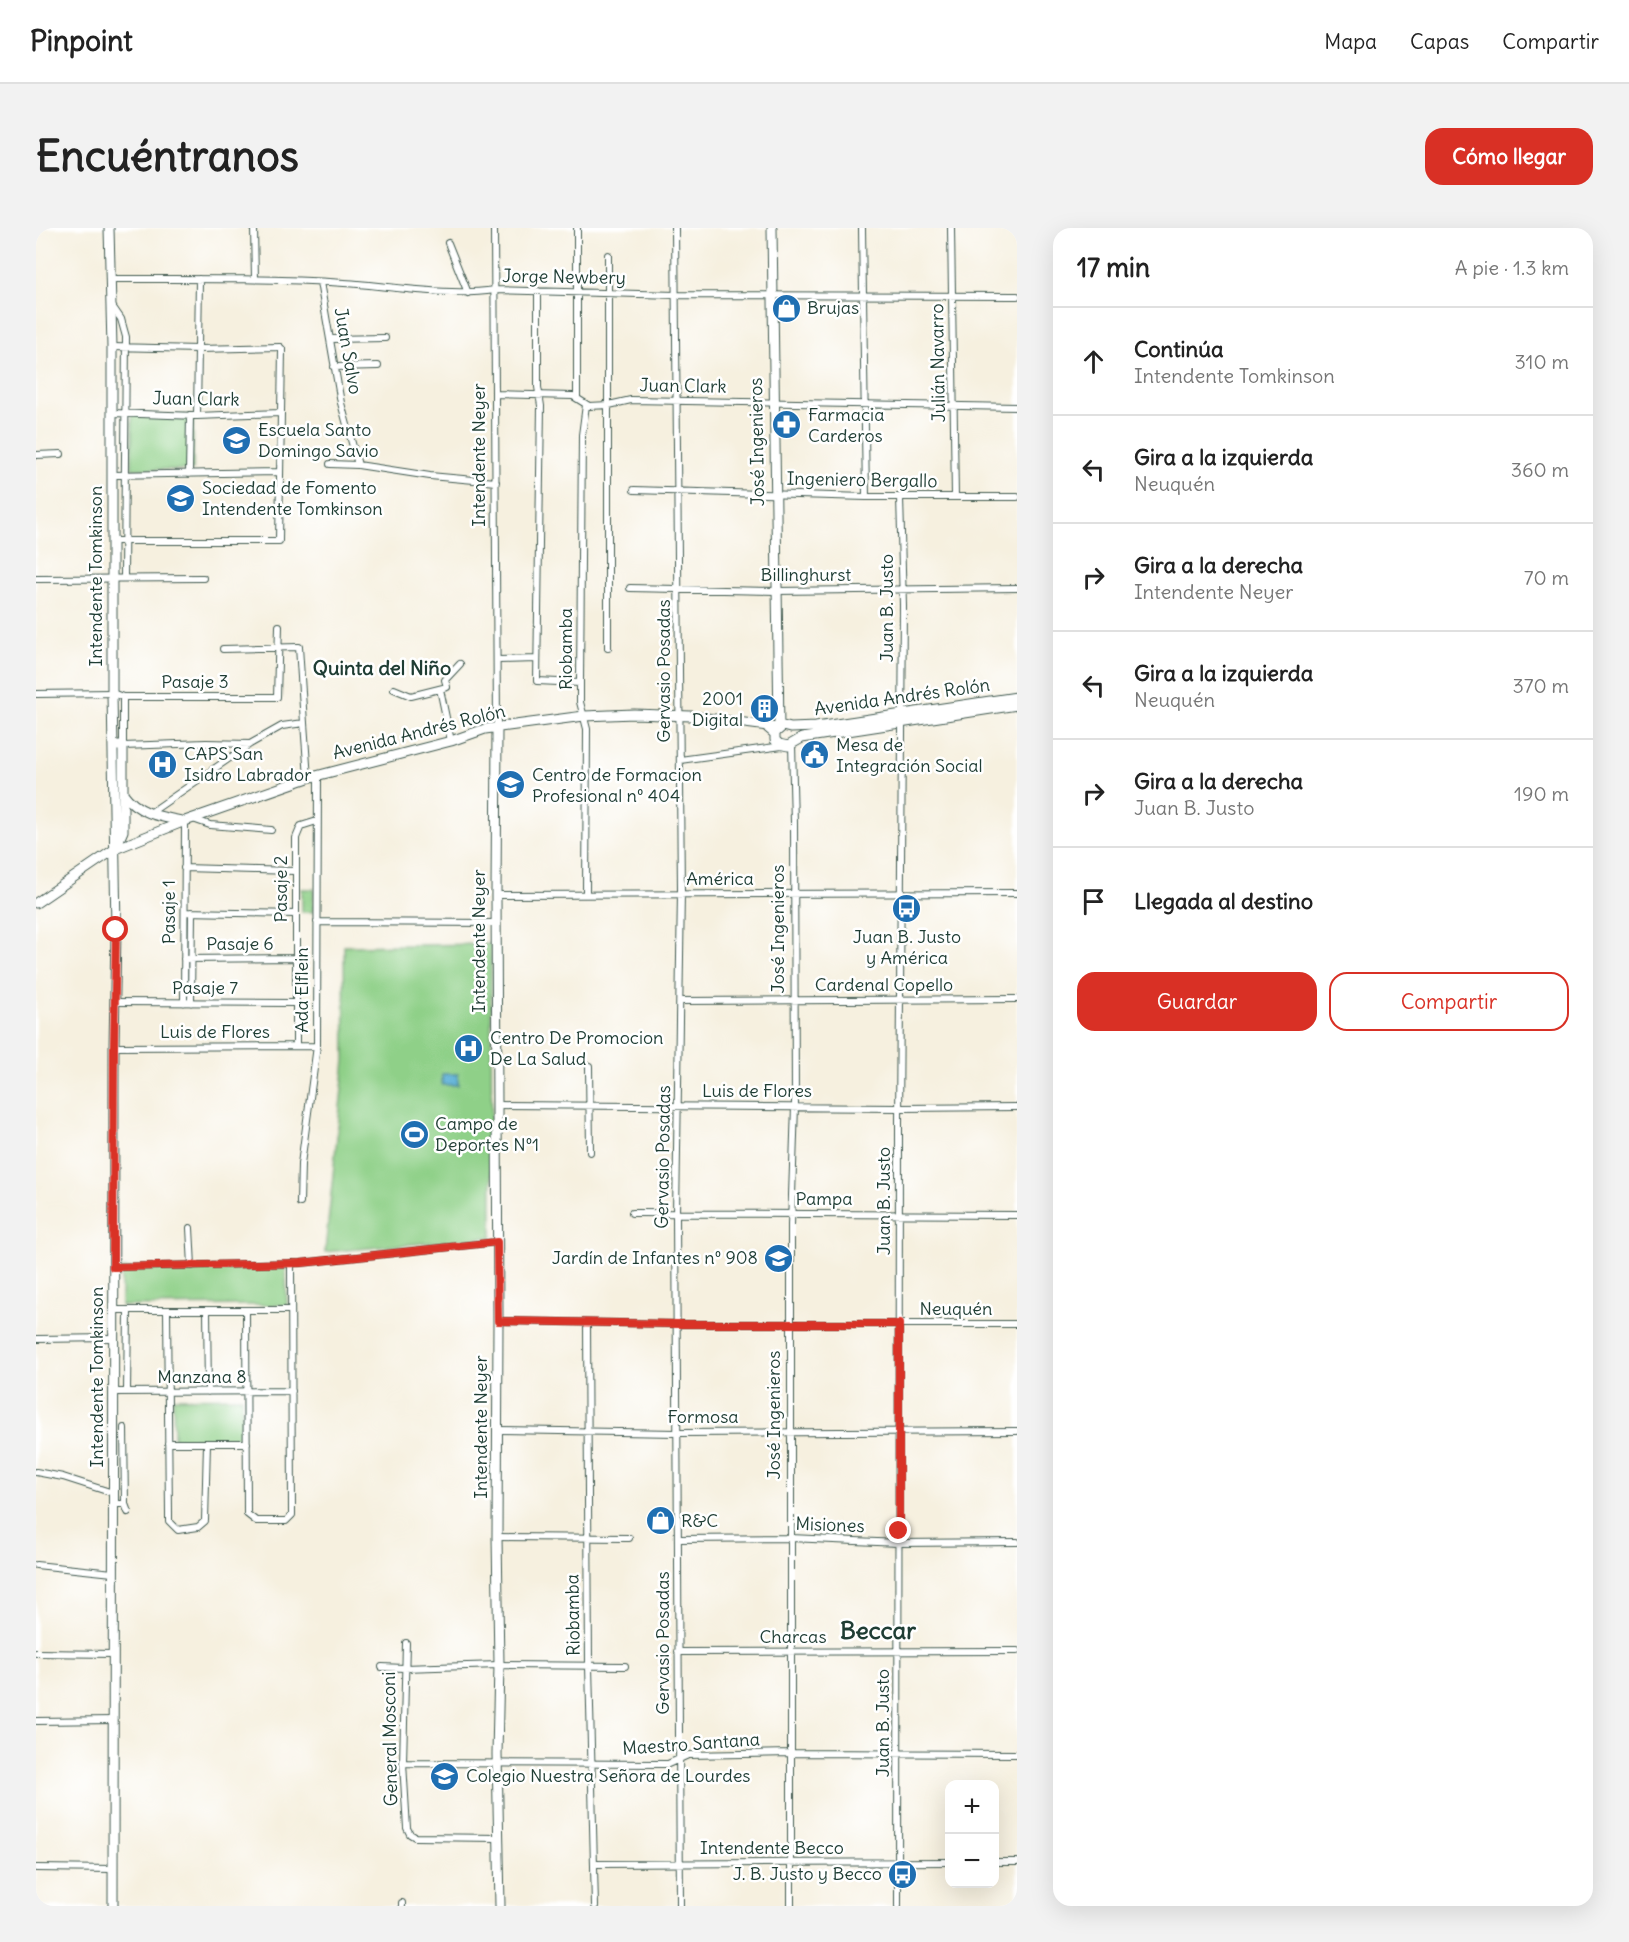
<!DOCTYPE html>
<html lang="es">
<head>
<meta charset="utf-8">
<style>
	:root { --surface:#fff; --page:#f2f2f2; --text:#222; --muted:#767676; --line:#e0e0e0; --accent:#d93025 }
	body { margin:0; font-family:Delius,sans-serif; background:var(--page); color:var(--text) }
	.controls { position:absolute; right:18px; bottom:18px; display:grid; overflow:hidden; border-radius:12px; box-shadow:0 6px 24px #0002 }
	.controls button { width:54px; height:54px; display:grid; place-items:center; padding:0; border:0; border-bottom:2px solid var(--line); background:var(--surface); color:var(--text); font:30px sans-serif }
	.stop { position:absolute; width:18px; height:18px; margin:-14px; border:4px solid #d93025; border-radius:50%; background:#fff }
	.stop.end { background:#d93025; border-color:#fff; box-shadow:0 2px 6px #0008 }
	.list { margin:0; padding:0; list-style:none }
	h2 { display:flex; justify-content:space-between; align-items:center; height:78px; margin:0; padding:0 24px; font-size:26px }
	h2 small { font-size:20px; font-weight:400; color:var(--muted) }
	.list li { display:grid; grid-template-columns:39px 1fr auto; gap:18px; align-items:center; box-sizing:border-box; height:108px; padding:0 24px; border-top:2px solid var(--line) }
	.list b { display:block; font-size:22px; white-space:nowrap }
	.list p { margin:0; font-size:20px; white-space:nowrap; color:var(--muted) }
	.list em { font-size:20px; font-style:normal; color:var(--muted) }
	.actions { display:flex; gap:12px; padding:18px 24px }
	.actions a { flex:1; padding:14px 0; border:2px solid var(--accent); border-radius:18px; text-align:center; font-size:21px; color:var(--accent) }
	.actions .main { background:var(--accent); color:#fff }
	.icon { flex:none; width:33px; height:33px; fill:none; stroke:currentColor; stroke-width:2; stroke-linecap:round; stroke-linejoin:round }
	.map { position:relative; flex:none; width:981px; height:1678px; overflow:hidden; border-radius:18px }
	header { display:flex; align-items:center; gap:36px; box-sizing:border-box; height:84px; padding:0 30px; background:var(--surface); border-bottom:2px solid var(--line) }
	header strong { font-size:28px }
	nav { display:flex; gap:33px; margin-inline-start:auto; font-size:21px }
	.intro { display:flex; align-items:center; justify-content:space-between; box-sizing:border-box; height:144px; padding:0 36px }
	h1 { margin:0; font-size:42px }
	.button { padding:15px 27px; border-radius:18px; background:var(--accent); color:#fff; font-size:21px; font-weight:700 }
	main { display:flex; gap:36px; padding:0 36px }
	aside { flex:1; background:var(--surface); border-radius:18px; box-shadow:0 6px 24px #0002 }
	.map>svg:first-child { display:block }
	.green { fill:#8fd088; stroke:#57865e; stroke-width:1.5 }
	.water { fill:#5bb0d7; stroke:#3d7686; stroke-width:1.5 }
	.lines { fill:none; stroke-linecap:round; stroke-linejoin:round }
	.street-casing { stroke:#3f584e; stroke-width:8 }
	.secondary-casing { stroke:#3f584e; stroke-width:11 }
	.street { stroke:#fff; stroke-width:6 }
	.secondary { stroke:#fff; stroke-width:9 }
	.route { stroke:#d93025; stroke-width:8 }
	.labels { text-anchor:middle; stroke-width:5; stroke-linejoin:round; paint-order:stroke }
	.street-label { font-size:18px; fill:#1f3d34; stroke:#fff }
	.poi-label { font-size:18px; fill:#1f3d34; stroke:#fff; text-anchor:start }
	.neighbourhood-label { font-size:20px; font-weight:bold; fill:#1f3d34; stroke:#fff }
	.district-label { font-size:24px; font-weight:bold; fill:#1f3d34; stroke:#fff }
</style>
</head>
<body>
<header>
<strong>Pinpoint</strong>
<nav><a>Mapa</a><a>Capas</a><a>Compartir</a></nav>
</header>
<div class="intro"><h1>Encuéntranos</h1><a class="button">Cómo llegar</a></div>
<main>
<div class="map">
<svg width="981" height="1678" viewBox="0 0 981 1678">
	<rect width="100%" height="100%" fill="#fff"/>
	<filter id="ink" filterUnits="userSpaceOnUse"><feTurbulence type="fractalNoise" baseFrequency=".0167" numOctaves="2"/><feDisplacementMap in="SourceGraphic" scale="12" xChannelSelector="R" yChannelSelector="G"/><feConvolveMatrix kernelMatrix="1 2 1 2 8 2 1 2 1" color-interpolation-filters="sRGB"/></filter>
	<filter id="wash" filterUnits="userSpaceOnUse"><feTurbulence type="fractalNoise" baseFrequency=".008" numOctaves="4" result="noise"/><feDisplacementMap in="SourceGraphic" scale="24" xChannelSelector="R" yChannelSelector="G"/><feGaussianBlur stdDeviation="1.35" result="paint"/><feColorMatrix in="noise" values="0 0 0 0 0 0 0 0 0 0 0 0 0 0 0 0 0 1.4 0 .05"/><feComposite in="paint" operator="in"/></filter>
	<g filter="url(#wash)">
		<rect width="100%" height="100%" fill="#f6f0df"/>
		<path class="green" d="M96,187H157V242L96,241Z
			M266,661H278L277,684H266Z
			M455,716L456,1009L289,1024L309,832L308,718Z
			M250,1040L251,1077L85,1078V1041Z
			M206,1169V1210L138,1211L137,1170Z"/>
		<path class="water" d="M406,846H422V857H406Z"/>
	</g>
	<g filter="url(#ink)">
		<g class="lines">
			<defs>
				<path id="street" d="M218,0L219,51
					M458,0L461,500
					M541,0V170
					M639,0L645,664L640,986L644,1678
					M826,0L830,269
					M915,0L919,269
					M412,15L432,65
					M572,27V420
					M75,51C153,51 231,50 308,55C358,58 410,69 459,62L640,67L981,68
					M284,54L305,175L322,237L394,248L460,254
					M502,63V159L505,178L501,453L544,455
					M76,78L85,91L90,109L88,350
					M295,111L349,110
					M298,139L342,138
					M459,166L537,168L553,178L573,177L595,172L981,179
					M76,185L161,188L244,185
					M161,188L163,51
					M0,227L25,226
					M294,236L322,237
					M153,246L154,187
					M76,247L244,244
					M598,262L830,269H981
					M76,313H243L246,121L244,119L163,121L76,119
					M0,351L167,350
					M594,360L740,363L981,360
					M187,421L263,419L268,495
					M462,432L501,431
					M358,461L375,468L411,459L409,452L424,436
					M404,461L415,513
					M0,466L76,465L87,469H241L243,398
					M87,469V518L170,515L214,516
					M644,532L746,518
					M114,585L214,516L246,498L268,495L272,550
					M157,591L174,597L235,602
					M148,640L259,643
					M550,665L551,501L544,474V455L546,207L550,177
					M460,667L981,665
					M149,684L260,686
					M281,694L460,695
					M148,731L260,730
					M644,773L981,771
					M78,774L260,775
					M148,775L149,593
					M155,775L156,684
					M260,818V610L265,598L281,593
					M78,819L281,818
					M553,838L554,924
					M460,877L864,880L981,879
					M264,975L265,936L281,818L282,547
					M596,985L981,987
					M154,1000L156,1038
					M77,1039L265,1035L461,1014
					M77,1082H255
					M131,1082L133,1286V1293L142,1302L162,1299L169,1293L171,1215
					M171,1082L172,1164
					M210,1082L211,1286L220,1293H250L256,1287L255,1035
					M462,1093L641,1096H981
					M551,1095L553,1438L559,1678
					M0,1111L77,1110
					M77,1164L256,1163
					M91,1164L92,1082
					M88,1200L89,1276
					M462,1202L641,1205L981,1203
					M132,1215H211
					M0,1244L27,1249L77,1265
					M77,1276H89L92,1284
					M461,1309L593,1310
					M642,1311L755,1310L862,1315L981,1314
					M0,1337L77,1345
					M370,1415L367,1535L371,1600L374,1606L379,1609L463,1610
					M642,1424L981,1423
					M0,1425L78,1426
					M346,1439L368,1440L463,1437L589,1438
					M0,1493L78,1492
					M367,1535L632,1536L652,1527L755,1525L981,1526
					M958,1634H981
					M559,1636L914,1634
					M0,1640L77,1641
					M366,1678V1675
					M755,1678V997L759,878L758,595L756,516
					M862,1678L863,896L867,377L864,269"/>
				<path id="secondary" d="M73,0L76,119V465L80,702L78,819L77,1678
					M736,0L743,500
					M461,500L460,667L462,1093L461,1309L463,1437L461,1526L464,1678
					M732,500L739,506V512L743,516L752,518L766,510L981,477
					M740,504L747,498L755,500L780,499L981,469
					M77,518H87V603L80,619
					M87,565C101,585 124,589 146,593
					M0,675L79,621L149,593L272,550L415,513L449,501L548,488L598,486L655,488L732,498L742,501"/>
			</defs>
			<use href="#street" class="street-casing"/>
			<use href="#secondary" class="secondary-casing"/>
			<use href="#street" class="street"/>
			<use href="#secondary" class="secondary"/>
		</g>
	</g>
	<g class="lines" filter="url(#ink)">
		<path class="route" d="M80,702L78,819L77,1039L265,1035L461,1014L462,1093L641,1096H863V1303"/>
	</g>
	<defs>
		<symbol id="shop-disc" viewBox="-11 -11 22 22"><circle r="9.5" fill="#1f6fb2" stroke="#fff"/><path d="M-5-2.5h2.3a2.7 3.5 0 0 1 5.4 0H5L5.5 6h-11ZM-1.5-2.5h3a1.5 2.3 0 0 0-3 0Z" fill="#fff"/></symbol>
		<symbol id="pharmacy-disc" viewBox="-11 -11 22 22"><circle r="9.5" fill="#1f6fb2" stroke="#fff"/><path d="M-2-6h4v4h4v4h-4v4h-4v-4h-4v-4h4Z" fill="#fff"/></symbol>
		<symbol id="school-disc" viewBox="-11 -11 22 22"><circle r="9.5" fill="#1f6fb2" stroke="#fff"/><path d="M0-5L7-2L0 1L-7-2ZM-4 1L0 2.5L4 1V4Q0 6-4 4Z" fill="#fff"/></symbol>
		<symbol id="building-disc" viewBox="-11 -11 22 22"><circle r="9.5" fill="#1f6fb2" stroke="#fff"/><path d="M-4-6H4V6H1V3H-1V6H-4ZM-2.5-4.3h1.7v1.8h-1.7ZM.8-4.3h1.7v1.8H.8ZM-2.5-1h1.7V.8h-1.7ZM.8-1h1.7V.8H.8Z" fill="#fff"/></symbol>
		<symbol id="civic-disc" viewBox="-11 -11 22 22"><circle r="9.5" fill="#1f6fb2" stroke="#fff"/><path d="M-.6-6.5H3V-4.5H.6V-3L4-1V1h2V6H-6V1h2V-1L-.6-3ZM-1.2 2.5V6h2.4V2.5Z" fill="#fff"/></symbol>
		<symbol id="hospital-disc" viewBox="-11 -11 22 22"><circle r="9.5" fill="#1f6fb2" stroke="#fff"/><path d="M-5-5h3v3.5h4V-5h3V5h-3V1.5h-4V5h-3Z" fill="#fff"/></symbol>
		<symbol id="bus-disc" viewBox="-11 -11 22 22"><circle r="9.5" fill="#1f6fb2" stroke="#fff"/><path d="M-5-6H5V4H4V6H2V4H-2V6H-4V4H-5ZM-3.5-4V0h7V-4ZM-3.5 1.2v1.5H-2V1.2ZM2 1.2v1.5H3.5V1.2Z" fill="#fff"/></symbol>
		<symbol id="stadium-disc" viewBox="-11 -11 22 22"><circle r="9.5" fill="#1f6fb2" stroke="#fff"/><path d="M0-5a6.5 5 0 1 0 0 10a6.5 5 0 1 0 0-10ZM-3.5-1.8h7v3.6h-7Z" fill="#fff"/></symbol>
	</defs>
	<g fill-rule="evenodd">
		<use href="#shop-disc" x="734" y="64" width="33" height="33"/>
		<use href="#pharmacy-disc" x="734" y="180" width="33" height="33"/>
		<use href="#school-disc" x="184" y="196" width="33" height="33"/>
		<use href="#school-disc" x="128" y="254" width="33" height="33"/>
		<use href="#building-disc" x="712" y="464" width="33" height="33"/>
		<use href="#civic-disc" x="762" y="510" width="33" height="33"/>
		<use href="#hospital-disc" x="110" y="520" width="33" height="33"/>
		<use href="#school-disc" x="458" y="540" width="33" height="33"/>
		<use href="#bus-disc" x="854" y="664" width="33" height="33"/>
		<use href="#hospital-disc" x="416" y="804" width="33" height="33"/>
		<use href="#stadium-disc" x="362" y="890" width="33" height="33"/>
		<use href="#school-disc" x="726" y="1014" width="33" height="33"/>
		<use href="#shop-disc" x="608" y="1276" width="33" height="33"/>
		<use href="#school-disc" x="392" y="1532" width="33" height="33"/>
		<use href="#bus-disc" x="850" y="1630" width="33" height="33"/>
	</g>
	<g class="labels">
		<g class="street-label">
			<text transform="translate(528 49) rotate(1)" y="6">Jorge Newbery</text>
			<text transform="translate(312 123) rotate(80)" y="6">Juan Salvo</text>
			<text transform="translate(902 135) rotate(-91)" y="6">Julián Navarro</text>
			<text transform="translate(647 158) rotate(1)" y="6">Juan Clark</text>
			<text transform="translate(160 171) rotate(1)" y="6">Juan Clark</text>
			<text transform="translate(721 214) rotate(-91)" y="6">José Ingenieros</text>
			<text transform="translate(443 227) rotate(-90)" y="6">Intendente Neyer</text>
			<text transform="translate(826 252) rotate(1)" y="6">Ingeniero Bergallo</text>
			<text x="770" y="353">Billinghurst</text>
			<text transform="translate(60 348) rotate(-90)" y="6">Intendente Tomkinson</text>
			<text transform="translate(851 380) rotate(-90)" y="6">Juan B. Justo</text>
			<text transform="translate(530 421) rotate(-90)" y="6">Riobamba</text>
			<text transform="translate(628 443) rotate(-90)" y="6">Gervasio Posadas</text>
			<text x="159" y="460">Pasaje 3</text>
			<text transform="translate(866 469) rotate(-8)" y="6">Avenida Andrés Rolón</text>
			<text transform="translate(383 504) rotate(-14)" y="6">Avenida Andrés Rolón</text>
			<text x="684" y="657">América</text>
			<text transform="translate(245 661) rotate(-90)" y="6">Pasaje 2</text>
			<text transform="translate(133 684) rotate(-90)" y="6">Pasaje 1</text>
			<text transform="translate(742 701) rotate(-90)" y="6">José Ingenieros</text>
			<text transform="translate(443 713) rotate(-90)" y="6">Intendente Neyer</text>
			<text x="204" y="722">Pasaje 6</text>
			<text x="848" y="763">Cardenal Copello</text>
			<text x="169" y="766">Pasaje 7</text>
			<text transform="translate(266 762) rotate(-90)" y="6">Ada Elflein</text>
			<text x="179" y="810">Luis de Flores</text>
			<text x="721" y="869">Luis de Flores</text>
			<text transform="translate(627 929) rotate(-89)" y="6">Gervasio Posadas</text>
			<text x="788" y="977">Pampa</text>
			<text transform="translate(848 973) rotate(-90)" y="6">Juan B. Justo</text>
			<text x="920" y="1087">Neuquén</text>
			<text transform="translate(61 1149) rotate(-90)" y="6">Intendente Tomkinson</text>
			<text x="166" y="1155">Manzana 8</text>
			<text transform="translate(738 1187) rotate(-90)" y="6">José Ingenieros</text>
			<text x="667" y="1195">Formosa</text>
			<text transform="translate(445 1199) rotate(-90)" y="6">Intendente Neyer</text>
			<text transform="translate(794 1297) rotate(2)" y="6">Misiones</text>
			<text transform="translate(537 1387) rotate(-91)" y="6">Riobamba</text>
			<text x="757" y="1415">Charcas</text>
			<text transform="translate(627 1415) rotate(-90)" y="6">Gervasio Posadas</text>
			<text transform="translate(847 1495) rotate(-90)" y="6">Juan B. Justo</text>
			<text transform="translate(354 1511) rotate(-91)" y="6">General Mosconi</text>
			<text transform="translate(655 1516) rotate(-4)" y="6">Maestro Santana</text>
			<text x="736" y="1626">Intendente Becco</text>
		</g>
		<g class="poi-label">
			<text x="771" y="86">Brujas</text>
			<text x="772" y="193">Farmacia<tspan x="772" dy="21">Carderos</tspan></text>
			<text x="222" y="208">Escuela Santo<tspan x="222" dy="21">Domingo Savio</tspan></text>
			<text x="166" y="266">Sociedad de Fomento<tspan x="166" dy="21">Intendente Tomkinson</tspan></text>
			<text x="707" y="477" text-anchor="end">2001<tspan x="707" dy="21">Digital</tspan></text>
			<text x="800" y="523">Mesa de<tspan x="800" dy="21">Integración Social</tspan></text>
			<text x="148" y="532">CAPS San<tspan x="148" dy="21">Isidro Labrador</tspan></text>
			<text x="496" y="553">Centro de Formacion<tspan x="496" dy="21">Profesional nº 404</tspan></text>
			<text x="871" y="715" text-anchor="middle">Juan B. Justo<tspan x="871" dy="21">y América</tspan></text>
			<text x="454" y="816">Centro De Promocion<tspan x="454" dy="21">De La Salud</tspan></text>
			<text x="399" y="902">Campo de<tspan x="399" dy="21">Deportes Nº1</tspan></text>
			<text x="722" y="1036" text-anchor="end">Jardín de Infantes nº 908</text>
			<text x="645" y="1299">R&amp;C</text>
			<text x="430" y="1554">Colegio Nuestra Señora de Lourdes</text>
			<text x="846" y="1652" text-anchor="end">J. B. Justo y Becco</text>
		</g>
		<g class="neighbourhood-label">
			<text x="346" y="447">Quinta del Niño</text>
		</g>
		<g class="district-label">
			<text x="842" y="1411">Beccar</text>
		</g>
	</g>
</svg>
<div class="controls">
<button>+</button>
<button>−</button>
</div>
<div class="stop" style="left:80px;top:702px"></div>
<div class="stop end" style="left:863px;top:1303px"></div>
</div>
<aside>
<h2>17 min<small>A pie · 1.3 km</small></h2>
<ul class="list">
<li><svg class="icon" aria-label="ahead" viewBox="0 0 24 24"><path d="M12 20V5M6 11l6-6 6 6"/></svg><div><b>Continúa</b><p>Intendente Tomkinson</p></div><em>310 m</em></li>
<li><svg class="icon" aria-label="left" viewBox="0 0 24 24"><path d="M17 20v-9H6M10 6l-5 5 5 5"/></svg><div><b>Gira a la izquierda</b><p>Neuquén</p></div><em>360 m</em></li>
<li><svg class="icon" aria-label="right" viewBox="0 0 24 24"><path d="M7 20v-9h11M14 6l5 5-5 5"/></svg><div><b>Gira a la derecha</b><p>Intendente Neyer</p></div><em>70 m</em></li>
<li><svg class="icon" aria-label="left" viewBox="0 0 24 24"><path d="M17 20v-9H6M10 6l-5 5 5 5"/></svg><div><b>Gira a la izquierda</b><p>Neuquén</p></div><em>370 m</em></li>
<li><svg class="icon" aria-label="right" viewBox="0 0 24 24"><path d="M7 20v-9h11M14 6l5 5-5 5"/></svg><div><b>Gira a la derecha</b><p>Juan B. Justo</p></div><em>190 m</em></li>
<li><svg class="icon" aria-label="arrive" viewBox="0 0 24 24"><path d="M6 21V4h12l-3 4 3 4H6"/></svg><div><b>Llegada al destino</b></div></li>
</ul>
<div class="actions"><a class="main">Guardar</a><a>Compartir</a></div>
</aside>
</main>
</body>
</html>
